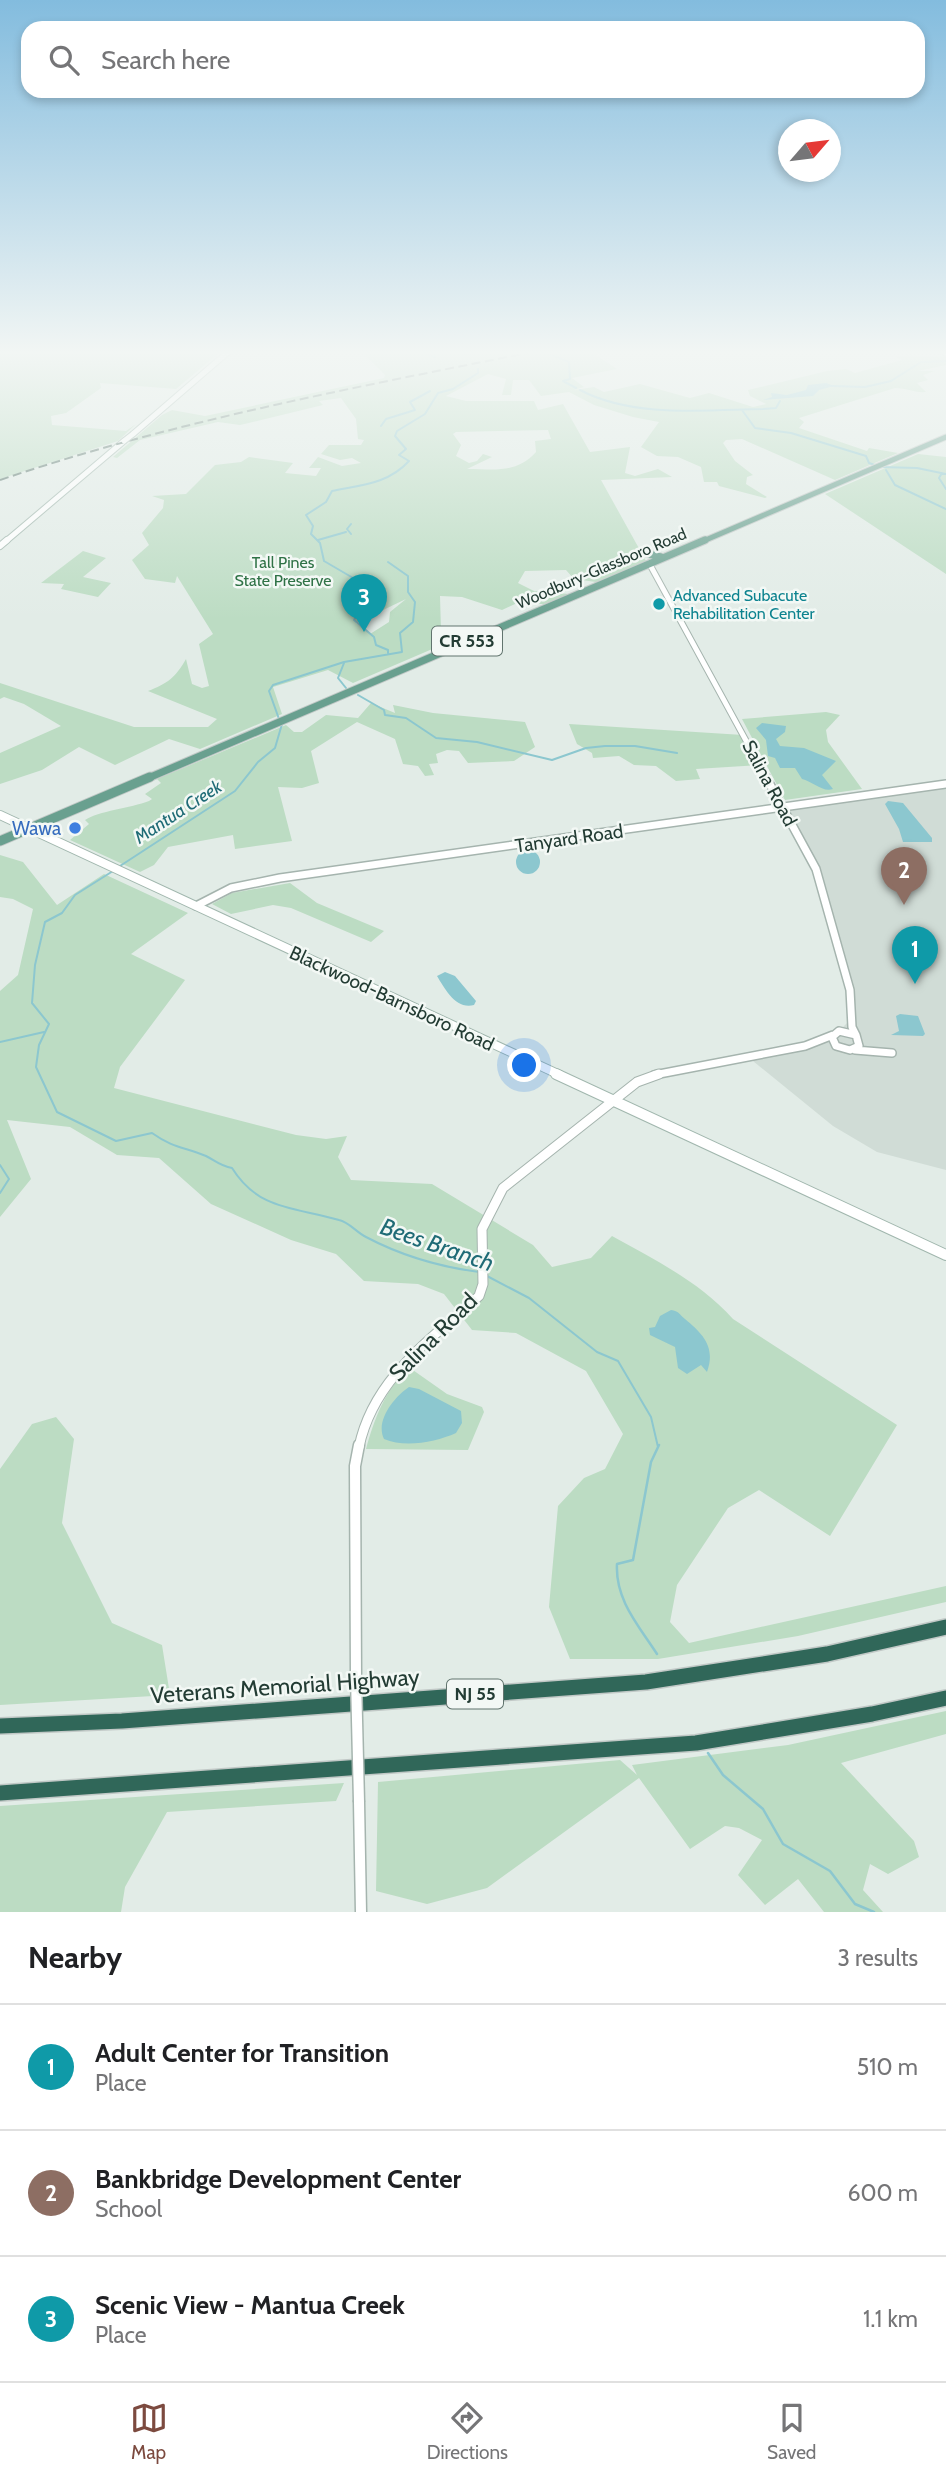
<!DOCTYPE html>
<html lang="en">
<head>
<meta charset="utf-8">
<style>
	:root { --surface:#fff; --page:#f6f6f6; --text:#202124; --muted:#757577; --line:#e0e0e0; --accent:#7c4a3f }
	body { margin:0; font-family:Cabin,sans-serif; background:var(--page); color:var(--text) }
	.compass { position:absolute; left:778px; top:119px; width:63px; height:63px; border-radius:50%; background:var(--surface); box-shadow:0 4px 10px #0003; rotate:62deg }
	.you { position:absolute; left:525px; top:1066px; width:24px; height:24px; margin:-18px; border:5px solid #fff; border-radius:50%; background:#1a73e8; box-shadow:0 0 0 10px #1a73e833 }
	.badge { display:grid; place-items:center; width:46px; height:46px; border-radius:50%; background:var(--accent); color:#fff; font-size:23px; font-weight:700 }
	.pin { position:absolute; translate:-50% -58px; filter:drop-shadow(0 2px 4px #0008) }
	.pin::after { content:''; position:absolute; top:37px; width:24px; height:21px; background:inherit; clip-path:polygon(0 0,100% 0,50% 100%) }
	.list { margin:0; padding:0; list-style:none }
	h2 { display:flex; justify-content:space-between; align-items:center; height:91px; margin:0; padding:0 28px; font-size:30px }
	h2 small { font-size:23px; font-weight:400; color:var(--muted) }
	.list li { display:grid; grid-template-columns:46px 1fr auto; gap:21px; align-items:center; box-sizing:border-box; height:126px; padding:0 28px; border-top:2px solid var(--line) }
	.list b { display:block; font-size:26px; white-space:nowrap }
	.list p { margin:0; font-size:23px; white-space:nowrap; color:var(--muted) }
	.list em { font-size:23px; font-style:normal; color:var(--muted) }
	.icon { flex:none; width:38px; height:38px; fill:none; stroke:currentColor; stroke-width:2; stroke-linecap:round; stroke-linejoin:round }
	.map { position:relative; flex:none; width:946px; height:1912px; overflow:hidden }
	.search { position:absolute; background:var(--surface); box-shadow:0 4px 10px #0003; left:21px; right:21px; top:21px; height:77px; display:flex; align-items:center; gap:18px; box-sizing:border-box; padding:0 24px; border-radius:21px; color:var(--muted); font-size:26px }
	.sheet { height:469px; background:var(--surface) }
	nav { display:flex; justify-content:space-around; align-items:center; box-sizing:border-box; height:98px; border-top:2px solid var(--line); background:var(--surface); font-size:19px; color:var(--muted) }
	nav a { display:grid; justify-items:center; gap:4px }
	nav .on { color:var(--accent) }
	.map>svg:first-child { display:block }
	.built { fill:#d0dcd6 }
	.green { fill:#bcdcc3; fill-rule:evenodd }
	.water { fill:#8cc7cf }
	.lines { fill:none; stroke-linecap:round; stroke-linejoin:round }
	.stream-far1 { stroke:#8cc7cf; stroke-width:2 }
	.stream { stroke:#8cc7cf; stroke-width:2.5 }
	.tertiary-far4-casing { stroke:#a5b4ae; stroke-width:6 }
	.tertiary-far3-casing { stroke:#a5b4ae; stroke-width:7 }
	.tertiary-far2-casing { stroke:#a5b4ae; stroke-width:10 }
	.tertiary-far1-casing { stroke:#a5b4ae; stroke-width:11 }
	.tertiary-casing { stroke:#a5b4ae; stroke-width:13 }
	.secondary-far3-casing { stroke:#a1b7ae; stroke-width:7 }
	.secondary-far2-casing { stroke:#a1b7ae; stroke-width:8 }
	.secondary-far1-casing { stroke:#a1b7ae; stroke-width:10 }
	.secondary-casing { stroke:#a1b7ae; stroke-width:12 }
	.primary-far2-casing { stroke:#c1c8c6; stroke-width:7 }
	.primary-far1-casing { stroke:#c1c8c6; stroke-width:9 }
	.primary-casing { stroke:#c1c8c6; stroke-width:11 }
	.motorway-casing { stroke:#c1c8c6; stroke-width:18 }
	.tertiary-far4 { stroke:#fff; stroke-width:4.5 }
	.tertiary-far3 { stroke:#fff; stroke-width:5 }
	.tertiary-far2 { stroke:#fff; stroke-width:7 }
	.tertiary-far1 { stroke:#fff; stroke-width:9 }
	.tertiary { stroke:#fff; stroke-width:10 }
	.secondary-far3 { stroke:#fff; stroke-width:5 }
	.secondary-far2 { stroke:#fff; stroke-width:6 }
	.secondary-far1 { stroke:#fff; stroke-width:8 }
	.secondary { stroke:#fff; stroke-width:10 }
	.primary-far2 { stroke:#69a08f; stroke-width:5 }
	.primary-far1 { stroke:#69a08f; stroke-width:7 }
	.primary { stroke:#69a08f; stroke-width:9 }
	.motorway { stroke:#306759; stroke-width:15 }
	.rail { stroke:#5d786f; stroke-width:2; stroke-dasharray:9 4.5; stroke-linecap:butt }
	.tertiary-bridge-casing { stroke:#a5b4ae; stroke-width:13; stroke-linecap:butt }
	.secondary-bridge-casing { stroke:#a1b7ae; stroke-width:7; stroke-linecap:butt }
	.tertiary-bridge { stroke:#fff; stroke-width:10 }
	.secondary-bridge { stroke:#fff; stroke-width:5 }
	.culture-dot { fill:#0f9aa8; stroke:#f3f8f5; stroke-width:2.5 }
	.shop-dot { fill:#3f7fe0; stroke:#f3f8f5; stroke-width:2.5 }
	.labels { text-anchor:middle; stroke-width:5; stroke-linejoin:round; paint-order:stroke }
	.far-park-label { font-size:16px; fill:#2f7246; stroke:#f3f8f5 }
	.far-street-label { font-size:16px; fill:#233c34; stroke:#f3f8f5 }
	.far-culture-label { font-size:16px; fill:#0d838f; stroke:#f3f8f5; text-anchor:start }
	.shield { fill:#f3f8f5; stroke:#61746e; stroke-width:2 }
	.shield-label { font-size:18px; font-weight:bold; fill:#233c34 }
	.far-water-label { font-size:18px; font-style:italic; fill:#1f6b76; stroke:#f3f8f5 }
	.street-label { font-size:19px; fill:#233c34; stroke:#f3f8f5 }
	.shop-label { font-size:19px; fill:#366cbe; stroke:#f3f8f5; text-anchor:end }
	.near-street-label { font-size:23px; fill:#233c34; stroke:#f3f8f5 }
	.near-water-label { font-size:24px; font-style:italic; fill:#1f6b76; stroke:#f3f8f5 }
</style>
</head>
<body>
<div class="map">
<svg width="946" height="1912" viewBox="0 0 946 1912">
	<rect width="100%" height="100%" fill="#e2ece7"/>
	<path class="built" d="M946,784V1170L877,1152L833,1126L748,1057L794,1047L840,1030L850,1020L853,1008L816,869L783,808Z"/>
	<path class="green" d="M0,352H210L219,353L176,389L100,383L101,388L66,413L51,416L52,425L126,431L136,424L118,441L0,479Z
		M372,352H611L596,355L617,369L572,378L584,387L574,390L594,387L604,392L640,384L690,398L709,393L753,407L766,404L750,396L748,390L827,371L846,369L855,373L902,360L896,357C913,353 928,358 946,357V365L918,371H935L923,375L928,380L917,383L926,392C914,393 907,388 895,388L799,418L804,422L799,428L867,451L869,448L898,453L835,480L742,439L726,440L723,443L735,461L753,475L747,477L746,484L767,497L765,498L719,486L717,482H704L701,467L678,457L657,456L641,447L659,422L633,417L594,405L569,392L541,396L529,380H513L511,395H502L506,379L488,374L446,396L466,401H534L538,410L563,404L590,452L630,447L625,473L635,476L658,469L672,477L601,480L646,561L596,582L574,579L566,570L525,571L518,583L534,591L569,594L544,604H515L502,610L462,597L440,596L441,632L451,641L353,683L328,670L273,687L282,714L200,749L169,739L115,765L79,747L42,770L0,784V753L61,726L24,704L4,697L0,699V683L134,727H208L217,719L148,691C167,684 176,677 186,659L192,684L202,688L209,686L199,644L213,634L177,576L175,583L145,579L132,560L149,545L142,533L163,508L164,500L152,496L186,494L215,465L241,462L249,457L293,463L285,473L316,476L321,468H309L318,457L342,466L361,463L352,458L340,460L321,454L329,445H361L364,440L358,439L356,419L341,398L319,401L323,405L240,425L218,422L140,440L117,458L113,457L162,415L172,410L205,416L384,378L385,375L364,354ZM548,430L551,439L535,441L536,452C516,474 495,469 467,469L492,457L483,454L477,461L469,463L456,456L461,445L453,434L456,432ZM406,599L390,612L389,622L370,634L356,623Z
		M918,454L946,457V574L825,494Z
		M83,551L106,558L83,577L111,583L98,597L61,589L64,584L41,583Z
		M371,703L395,713L393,705L433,713L525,722L535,747L514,761L468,763L459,751L447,750L436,754L438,763L429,764L434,775L425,776L418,766L403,764L395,739L357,722L311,751L319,783L302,788L278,787L292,841L235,849L233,835L168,847L154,865L140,872L70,840L89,824L85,820C98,811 131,808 149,801L152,799L145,794L161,783L157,779L286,725L294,732H302L326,715L358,718Z
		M826,712L840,715L826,730L828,742L862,789L785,800L742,719Z
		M569,724L743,735L760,765L696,769L700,779L676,781L656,766L634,765L619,756L593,758L592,753L577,744Z
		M0,855L23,862L57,905L104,874L188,913L131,954L185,980L120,1067L114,1088L296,1135L326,1139L347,1136L338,1157L351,1180L432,1184L533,1245L552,1267L591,1258L612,1236C655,1260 700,1282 733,1319L897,1425L830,1536L759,1490L728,1508L677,1585L670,1622L689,1643L946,1586V1602L798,1636L658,1659H570L549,1607L558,1506L584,1478L605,1469L623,1434L586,1371L516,1333L472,1330L444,1294L418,1284L364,1281L336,1254L291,1240L211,1204L159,1158L117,1155L70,1127L7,1120L31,1179L0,1217V991L18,975L33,909L13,899L0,897Z
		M290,883L317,903L384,931L371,942L291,908L273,905L231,914L212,904L232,893Z
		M410,1368L447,1394L482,1407L484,1412L468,1450L366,1449C374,1420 385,1388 410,1368Z
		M56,1417L74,1439L62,1523L112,1623L162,1645L170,1695L0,1705V1469L32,1424Z
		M946,1711V1734L841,1763L914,1841L919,1857L888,1874L870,1864L863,1890L883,1912H824L798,1879L765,1905L738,1875L762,1840L739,1828L725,1826L690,1849L639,1778L487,1888L427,1904L376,1891L378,1782L620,1760L637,1775L632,1765L788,1745Z
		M344,1783L336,1801L167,1812L125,1887L121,1912H0V1806Z"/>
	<path class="water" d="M826,383L834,386L819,390L813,396L763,400L772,397L771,393L787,395L806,390L808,385Z
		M762,723L786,726L785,732L776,739L780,746L804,748L836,761L822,775L833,789C823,793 812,781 802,779L795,768H780L775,758L768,756L766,740L756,728Z
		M888,801L903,803L932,838V842H903L899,829L885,804Z
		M516 862a12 12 0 1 1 24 0a12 12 0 1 1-24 0Z
		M445,972L455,976L476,1001L474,1005C456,1010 445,989 437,976Z
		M900,1014L918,1016L925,1034L923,1036L891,1035L899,1031L896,1016Z
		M671,1310C679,1311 679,1314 685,1319C703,1334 716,1347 707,1372L701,1365L687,1374L678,1368L675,1347L650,1335L649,1328L655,1327L660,1316Z
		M409,1387L419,1389L461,1411L462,1423L456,1433C436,1442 405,1448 384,1439C375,1421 394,1397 409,1387Z"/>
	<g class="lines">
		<path class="stream-far1" d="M435,352L429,355L435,357
			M545,352L569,362L570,379L563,381L576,388
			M465,354L480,353
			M832,386L865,387L891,381L921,362L946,361
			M580,390C633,418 705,410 763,409L776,408L780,401
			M742,410L755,428L791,433L866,456L869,463L875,465
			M381,426L386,419L415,410L410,402L430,391
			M880,467L917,468L946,474
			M886,470L895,485L946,509
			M942,473L939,478L946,489
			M351,524L347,529L351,534
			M318,540L346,532
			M388,653V650L376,645L374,637L354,620L363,605L360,582L324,561L320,543L311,534L313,526L306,515L326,502L332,491C361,485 388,484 409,461L399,455L406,449L395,436L397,431L425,414L438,393L453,389L478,373V369
			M344,663L338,678L346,688
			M358,695L384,710L385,715L406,718L436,738L477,742L552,760L586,748L605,746H635L677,753
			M279,719L269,691L273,685L344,662L402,652L400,633L413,622L415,602L408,592V576L388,562
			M120,866L235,791L258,762L275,748L282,724
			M113,871L75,895L62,913L45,922L35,965L32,1003L49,1024L39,1045L36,1067L57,1112L116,1141L152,1133C173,1148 184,1147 206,1156C216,1161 220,1166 232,1168C259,1211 295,1207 339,1220C349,1222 356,1232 366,1237C400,1255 441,1267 479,1272
			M0,1042L44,1032
			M0,1165L9,1179L0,1193
			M487,1276L529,1298L597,1352L618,1361L651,1417L658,1447"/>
		<path class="stream" d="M657,1654C639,1626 615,1600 617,1564L633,1560L651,1462L659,1445
			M708,1753L723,1775L763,1809L783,1844L830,1871L855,1904L874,1912"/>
		<defs>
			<path id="tertiary-far4" d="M942,352L946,354"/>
			<path id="tertiary-far3" d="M649,563L767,779"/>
			<path id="tertiary-far2" d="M766,777L816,869L850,990L852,1027L856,1035
				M196,906L231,888L280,878L946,784
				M839,1031L856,1035L859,1046L850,1050L836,1046L832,1037Z
				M855,1050L892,1053
				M654,1075L805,1046L833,1035"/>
			<path id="tertiary-far1" d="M359,1447C373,1379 430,1340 479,1296L483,1284L482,1229L503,1188L637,1082L659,1074"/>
			<path id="tertiary" d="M356,1678L355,1466L359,1445
				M359,1802L361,1912"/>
			<path id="secondary-far3" d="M133,434L228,352
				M5,542L124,441"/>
			<path id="secondary-far2" d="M0,546L7,540"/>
			<path id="secondary-far1" d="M0,815L560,1075"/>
			<path id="secondary" d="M556,1074L946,1255"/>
			<path id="primary-far2" d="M701,542L946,437"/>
			<path id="primary-far1" d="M645,553L661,557
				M146,779L705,540"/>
			<path id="primary" d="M0,841L150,777"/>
			<path id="motorway" d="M0,1726L122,1721L646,1682L827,1654L946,1627
				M0,1793L696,1743L872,1714L946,1698"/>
		</defs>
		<use href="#tertiary-far4" class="tertiary-far4-casing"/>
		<use href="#tertiary-far3" class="tertiary-far3-casing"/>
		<use href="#tertiary-far2" class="tertiary-far2-casing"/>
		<use href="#tertiary-far1" class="tertiary-far1-casing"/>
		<use href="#tertiary" class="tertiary-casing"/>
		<use href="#secondary-far3" class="secondary-far3-casing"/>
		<use href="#secondary-far2" class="secondary-far2-casing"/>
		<use href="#secondary-far1" class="secondary-far1-casing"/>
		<use href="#secondary" class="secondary-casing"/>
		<use href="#primary-far2" class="primary-far2-casing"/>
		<use href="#primary-far1" class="primary-far1-casing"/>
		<use href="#primary" class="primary-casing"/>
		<use href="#motorway" class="motorway-casing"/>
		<use href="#tertiary-far4" class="tertiary-far4"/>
		<use href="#tertiary-far3" class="tertiary-far3"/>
		<use href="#tertiary-far2" class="tertiary-far2"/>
		<use href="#tertiary-far1" class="tertiary-far1"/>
		<use href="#tertiary" class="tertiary"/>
		<use href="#secondary-far3" class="secondary-far3"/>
		<use href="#secondary-far2" class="secondary-far2"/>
		<use href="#secondary-far1" class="secondary-far1"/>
		<use href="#secondary" class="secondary"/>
		<use href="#primary-far2" class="primary-far2"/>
		<use href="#primary-far1" class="primary-far1"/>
		<use href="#primary" class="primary"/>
		<use href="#motorway" class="motorway"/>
		<path class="rail" d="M0,480C174,421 353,388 532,352"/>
		<defs>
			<path id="tertiary-bridge" d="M356,1678L359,1802"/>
			<path id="secondary-bridge" d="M124,441L133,434"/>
		</defs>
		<use href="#tertiary-bridge" class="tertiary-bridge-casing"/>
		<use href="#secondary-bridge" class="secondary-bridge-casing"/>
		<use href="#tertiary-bridge" class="tertiary-bridge"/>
		<use href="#secondary-bridge" class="secondary-bridge"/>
	</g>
	<linearGradient id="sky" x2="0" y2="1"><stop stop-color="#83bcde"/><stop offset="0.57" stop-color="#f2f6f4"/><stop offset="1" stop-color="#f2f6f4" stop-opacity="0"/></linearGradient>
	<rect width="946" height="619" fill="url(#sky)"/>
	<circle class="culture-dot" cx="659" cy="604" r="7"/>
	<circle class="shop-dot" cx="75" cy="828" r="7"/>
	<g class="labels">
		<g class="far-park-label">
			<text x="283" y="568">Tall Pines<tspan x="283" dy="18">State Preserve</tspan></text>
		</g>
		<g class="far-street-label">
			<text transform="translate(601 568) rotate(-23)" y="6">Woodbury-Glassboro Road</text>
		</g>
		<g class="far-culture-label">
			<text x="673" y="601">Advanced Subacute<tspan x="673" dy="18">Rehabilitation Center</tspan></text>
		</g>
		<g class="shield">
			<rect x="432" y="626.5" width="70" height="29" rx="5"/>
			<rect x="447" y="1679.5" width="56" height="29" rx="5"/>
		</g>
		<g class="shield-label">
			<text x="467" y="647">CR 553</text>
			<text x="475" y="1700">NJ 55</text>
		</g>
		<g class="far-water-label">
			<text transform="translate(178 812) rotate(-33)" y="6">Mantua Creek</text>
		</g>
		<g class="street-label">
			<text transform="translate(770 783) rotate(62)" y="7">Salina Road</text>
			<text transform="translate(569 838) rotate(-8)" y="7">Tanyard Road</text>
			<text transform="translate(392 998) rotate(25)" y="7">Blackwood-Barnsboro Road</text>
		</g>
		<g class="shop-label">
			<text x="61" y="835">Wawa</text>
		</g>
		<g class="near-street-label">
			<text transform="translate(433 1337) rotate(-45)" y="8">Salina Road</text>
			<text transform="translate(285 1686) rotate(-4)" y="8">Veterans Memorial Highway</text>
		</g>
		<g class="near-water-label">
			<text transform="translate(437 1245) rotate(19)" y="8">Bees Branch</text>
		</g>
	</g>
</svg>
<svg class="compass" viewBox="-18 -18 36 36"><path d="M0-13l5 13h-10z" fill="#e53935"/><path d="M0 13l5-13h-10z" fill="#757577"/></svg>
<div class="you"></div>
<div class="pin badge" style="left:915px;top:984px;background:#0f9aa8">1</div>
<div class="pin badge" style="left:904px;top:905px;background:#8d6e63">2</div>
<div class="pin badge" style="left:364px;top:632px;background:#0f9aa8">3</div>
<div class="search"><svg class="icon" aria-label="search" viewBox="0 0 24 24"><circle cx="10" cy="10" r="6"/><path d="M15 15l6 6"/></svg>Search here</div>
</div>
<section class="sheet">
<h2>Nearby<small>3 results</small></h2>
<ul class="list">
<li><span class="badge" style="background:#0f9aa8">1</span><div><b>Adult Center for Transition</b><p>Place</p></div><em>510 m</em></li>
<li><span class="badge" style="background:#8d6e63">2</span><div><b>Bankbridge Development Center</b><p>School</p></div><em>600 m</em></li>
<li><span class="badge" style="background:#0f9aa8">3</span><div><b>Scenic View - Mantua Creek</b><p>Place</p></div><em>1.1 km</em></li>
</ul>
</section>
<nav>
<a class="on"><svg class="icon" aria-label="map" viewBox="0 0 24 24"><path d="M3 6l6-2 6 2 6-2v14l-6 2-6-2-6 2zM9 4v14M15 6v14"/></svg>Map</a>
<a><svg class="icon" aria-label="directions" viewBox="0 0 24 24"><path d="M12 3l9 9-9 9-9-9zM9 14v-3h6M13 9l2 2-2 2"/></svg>Directions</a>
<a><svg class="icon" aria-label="saved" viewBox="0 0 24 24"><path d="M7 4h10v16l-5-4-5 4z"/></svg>Saved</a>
</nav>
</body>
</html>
